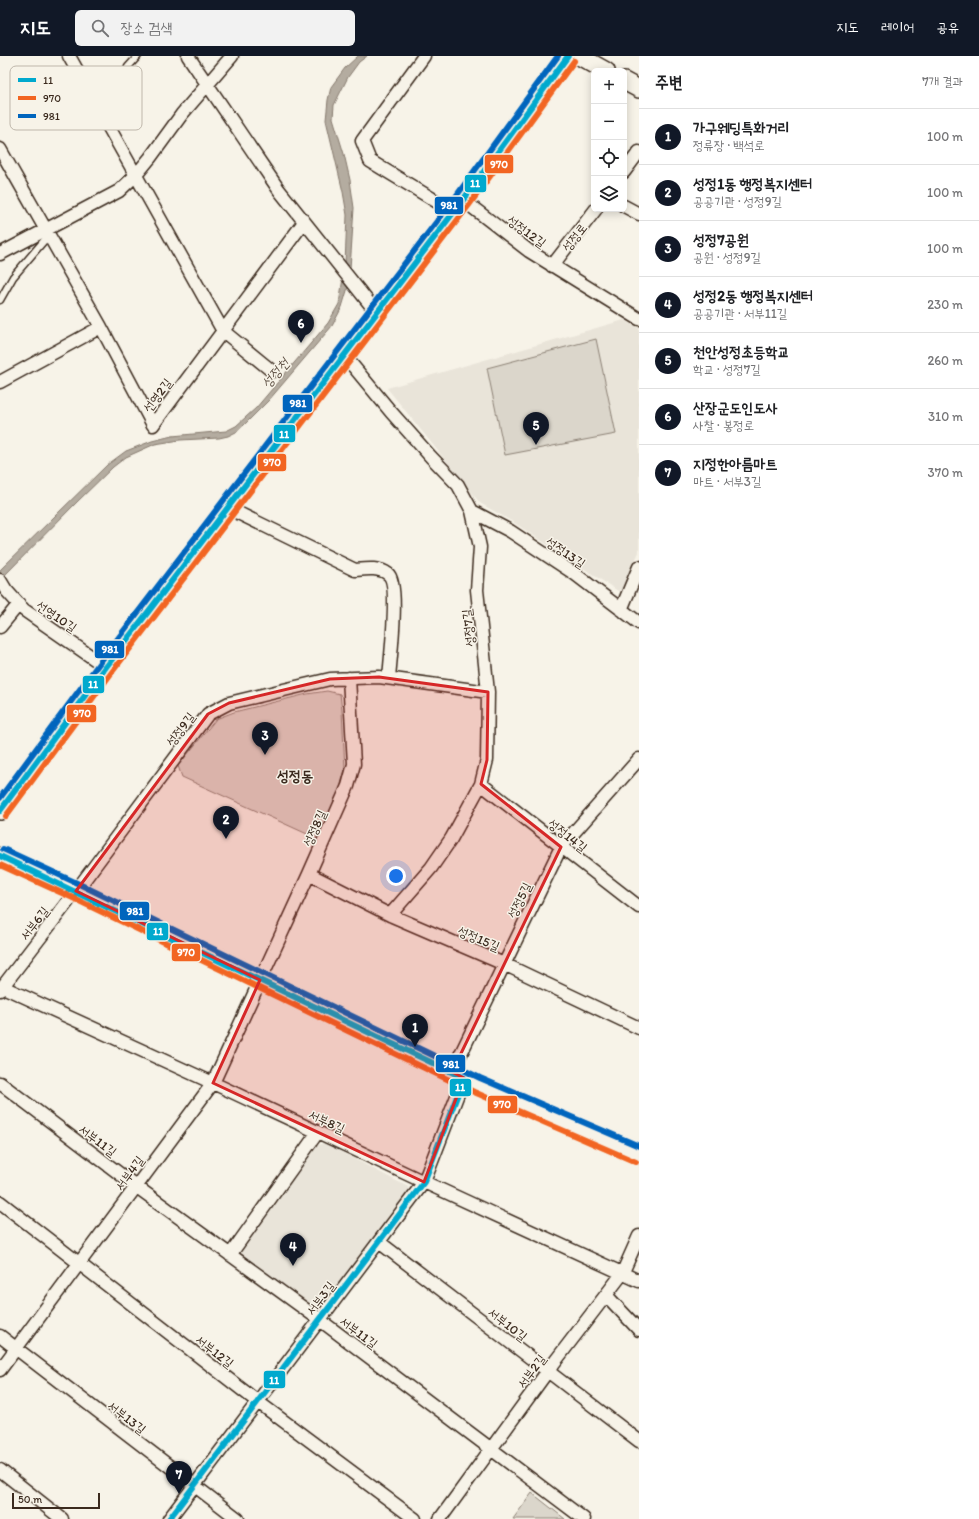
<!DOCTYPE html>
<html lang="ko">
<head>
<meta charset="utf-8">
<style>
	:root { --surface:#fff; --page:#f2f2f2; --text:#202124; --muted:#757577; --line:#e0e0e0; --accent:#111827 }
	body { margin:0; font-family:Itim,"Poor Story",sans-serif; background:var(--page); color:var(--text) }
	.controls { position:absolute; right:12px; top:12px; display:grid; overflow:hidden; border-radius:6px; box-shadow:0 2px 10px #0003 }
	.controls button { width:36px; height:36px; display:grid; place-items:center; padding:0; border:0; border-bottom:1px solid var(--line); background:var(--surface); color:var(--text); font:20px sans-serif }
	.scale { position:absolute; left:12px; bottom:10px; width:88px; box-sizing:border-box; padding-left:4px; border:2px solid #3b2a1e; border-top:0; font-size:11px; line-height:14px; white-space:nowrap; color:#3b2a1e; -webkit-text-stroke:3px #f7f3e8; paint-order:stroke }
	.you { position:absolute; left:396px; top:820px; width:14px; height:14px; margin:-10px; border:3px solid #fff; border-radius:50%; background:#1a73e8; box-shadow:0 0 0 6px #1a73e833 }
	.badge { display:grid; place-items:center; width:26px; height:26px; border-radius:50%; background:var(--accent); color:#fff; font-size:13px; font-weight:700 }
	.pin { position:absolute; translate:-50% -33px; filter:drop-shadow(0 1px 2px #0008) }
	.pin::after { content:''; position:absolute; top:21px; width:14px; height:12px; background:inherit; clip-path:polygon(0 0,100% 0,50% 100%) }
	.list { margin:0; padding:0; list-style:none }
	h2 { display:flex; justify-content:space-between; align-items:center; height:52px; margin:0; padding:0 16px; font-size:17px }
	h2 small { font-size:13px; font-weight:400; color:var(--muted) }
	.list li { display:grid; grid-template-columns:26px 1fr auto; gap:12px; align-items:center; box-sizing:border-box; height:56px; padding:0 16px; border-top:1px solid var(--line) }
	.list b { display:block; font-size:15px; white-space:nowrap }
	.list p { margin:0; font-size:13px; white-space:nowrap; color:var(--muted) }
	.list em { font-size:13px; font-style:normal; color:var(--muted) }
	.icon { flex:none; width:22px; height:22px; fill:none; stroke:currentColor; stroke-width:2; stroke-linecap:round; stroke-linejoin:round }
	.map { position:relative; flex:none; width:639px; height:1463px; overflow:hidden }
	header { display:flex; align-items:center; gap:24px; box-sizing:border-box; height:56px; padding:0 20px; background:var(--accent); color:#fff }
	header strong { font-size:19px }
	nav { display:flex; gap:22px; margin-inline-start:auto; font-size:14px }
	.search { width:280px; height:36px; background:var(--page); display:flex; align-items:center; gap:10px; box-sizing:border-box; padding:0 14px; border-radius:6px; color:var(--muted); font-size:15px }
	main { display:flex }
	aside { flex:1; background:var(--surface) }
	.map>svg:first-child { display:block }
	.built { fill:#e9e4d9 }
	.green { fill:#dbd6cb; stroke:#8b8074 }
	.water { fill:#b4aca0; stroke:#84786c }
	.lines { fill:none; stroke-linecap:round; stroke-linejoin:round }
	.lane-casing { stroke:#3b2a1e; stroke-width:9 }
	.street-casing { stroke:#3b2a1e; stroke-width:15 }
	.secondary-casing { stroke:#3b2a1e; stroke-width:20 }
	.lane { stroke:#f7f3e8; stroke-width:6 }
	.street { stroke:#f7f3e8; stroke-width:12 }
	.secondary { stroke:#f7f3e8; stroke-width:17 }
	.bus-1-casing { stroke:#f7f3e8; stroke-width:9 }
	.bus-2-casing { stroke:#f7f3e8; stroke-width:9 }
	.bus-3-casing { stroke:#f7f3e8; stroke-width:9 }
	.bus-1 { stroke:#00a9ce; stroke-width:6 }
	.bus-2 { stroke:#f26522; stroke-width:6 }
	.bus-3 { stroke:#0065bd; stroke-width:6 }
	.marked { fill:#d62828; fill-opacity:0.2; stroke:#d62828; stroke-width:3; stroke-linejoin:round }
	.labels { text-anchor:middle; stroke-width:3; stroke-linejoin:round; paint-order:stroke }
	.street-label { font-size:13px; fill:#3b2a1e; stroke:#f7f3e8 }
	.water-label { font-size:14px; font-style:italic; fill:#5f5145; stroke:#f7f3e8 }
	.quarter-label { font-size:15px; font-weight:bold; fill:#3b2a1e; stroke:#f7f3e8 }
	.key { fill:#f7f3e8; stroke:#bfb7ab; stroke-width:1 }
	.key-label { font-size:11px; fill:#3b2a1e }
	.line-badge { stroke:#f7f3e8; stroke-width:1.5 }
	.badge-label { font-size:11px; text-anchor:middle; font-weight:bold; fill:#fff }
</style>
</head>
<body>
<header>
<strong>지도</strong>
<div class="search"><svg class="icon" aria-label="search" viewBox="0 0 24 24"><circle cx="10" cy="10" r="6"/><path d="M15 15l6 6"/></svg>장소 검색</div>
<nav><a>지도</a><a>레이어</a><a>공유</a></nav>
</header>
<main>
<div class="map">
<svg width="639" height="1463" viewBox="0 0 639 1463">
	<rect width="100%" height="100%" fill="#f7f3e8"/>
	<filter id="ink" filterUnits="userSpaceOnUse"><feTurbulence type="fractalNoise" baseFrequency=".025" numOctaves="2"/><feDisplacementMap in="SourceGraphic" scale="8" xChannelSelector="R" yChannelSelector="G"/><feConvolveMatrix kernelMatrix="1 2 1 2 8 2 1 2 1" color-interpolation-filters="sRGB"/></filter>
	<g filter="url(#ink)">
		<path class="built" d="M624,264L639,272V496L623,532L618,535L513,466L480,447L387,332Z
			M324,1087L408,1131L409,1138L323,1251L314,1253L241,1201L242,1194L313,1092Z"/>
		<path class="green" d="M596,283L616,378L505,399L487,312Z
			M327,635L340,638L342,655L345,713L338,739L316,782L182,721L178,710L216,663L234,656L307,638Z
			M532,1437L565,1463H513Z"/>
		<path class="water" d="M358,0H367L359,6L348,21L334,49L333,62L344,98L350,124L354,152L349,228L342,251L332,270L269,344L238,375L228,380L219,382L180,384L155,388L126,401L113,411L77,446L0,524V514L107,409L126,395L152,385L172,380L226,375L236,370L256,352L328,267L339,248L345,209L347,159L343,136L326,64L328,44L331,31L345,12Z"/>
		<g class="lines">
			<defs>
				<path id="lane" d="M110,71L115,48L128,11L138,0
					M0,244L13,221L48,180"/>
				<path id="street" d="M69,0L223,275L272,315
					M188,0L279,134L377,257
					M424,0L362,85L370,105L454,156
					M0,93L101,271
					M624,116L639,96
					M463,144L529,195L639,263
					M624,150L639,158
					M0,198L119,135L136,119L150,102L182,58L232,0
					M552,210L596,153
					M344,299L391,356L431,401L458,429L472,455L480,491L477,534L488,636L487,704L481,728L451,783L431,812L390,859
					M0,326L101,271L153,369L304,166
					M228,452L355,514C366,513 379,511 388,518C400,527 390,606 389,622
					M472,455L510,475L575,518L639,567
					M0,524L6,534L24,554L106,611
					M621,554L639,511
					M0,571L19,548
					M481,728L639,851
					M309,818L390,859L504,908L639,972
					M3,931L213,1027L424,1126L639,1225
					M0,934L76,835L208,658L229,647L330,623L379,621L488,636
					M452,1016L561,791L639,703
					M0,1027L137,1131L320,1264L584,1463
					M0,1146L258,1346L415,1463
					M379,1186L639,1385
					M230,1199L318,1076
					M606,1239L639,1274
					M0,1280L238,1463
					M0,1314L213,1027L309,818L348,730L354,708L349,622
					M0,1414L62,1463
					M169,1463L424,1126L464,1022
					M440,1463L547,1316L622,1218L639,1180"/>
				<path id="secondary" d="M579,0L606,15
					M624,25L639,33
					M0,755L106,611L463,144L568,0
					M0,800L76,835L477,1029L639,1099"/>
			</defs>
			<use href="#lane" class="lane-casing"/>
			<use href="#street" class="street-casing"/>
			<use href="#secondary" class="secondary-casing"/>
			<use href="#lane" class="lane"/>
			<use href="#street" class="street"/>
			<use href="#secondary" class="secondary"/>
			<defs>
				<path id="bus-1" d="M0,755L106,611L463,144L568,0
					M0,800L464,1022L424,1126L169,1463"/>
				<path id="bus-2" d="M6,760L112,616L469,149L574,5
					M0,809L73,842L474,1036L636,1106"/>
				<path id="bus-3" d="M0,742L100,606L457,139L558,0
					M3,793L79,828L480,1022L639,1090"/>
			</defs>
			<use href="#bus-1" class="bus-1-casing"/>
			<use href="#bus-2" class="bus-2-casing"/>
			<use href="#bus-3" class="bus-3-casing"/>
			<use href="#bus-1" class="bus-1"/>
			<use href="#bus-2" class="bus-2"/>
			<use href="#bus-3" class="bus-3"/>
		</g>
	</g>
	<path class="marked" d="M379,621L488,636L487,704L481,728L561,791L452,1016L464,1022L424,1126L213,1027L260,924L76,835L208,658L229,647L330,623Z"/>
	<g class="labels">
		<g class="street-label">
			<text transform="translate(527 175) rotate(36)" y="5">성정12길</text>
			<text transform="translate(574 181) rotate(-52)" y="5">성정로</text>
			<text transform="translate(157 339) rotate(-53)" y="5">선영2길</text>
			<text transform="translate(566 496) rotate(34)" y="5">성정13길</text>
			<text transform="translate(57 560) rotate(34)" y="5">선영10길</text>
			<text transform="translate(468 572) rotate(-96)" y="5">성정7길</text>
			<text transform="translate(180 673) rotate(-53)" y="5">성정9길</text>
			<text transform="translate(314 772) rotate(-66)" y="5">성정8길</text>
			<text transform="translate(568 779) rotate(38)" y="5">성정14길</text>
			<text transform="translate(519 844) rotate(-64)" y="5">성정5길</text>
			<text transform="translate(34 867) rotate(-52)" y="5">서부6길</text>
			<text transform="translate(479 882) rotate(23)" y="5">성정15길</text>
			<text transform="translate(327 1065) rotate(25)" y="5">서부8길</text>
			<text transform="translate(98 1084) rotate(37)" y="5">서부11길</text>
			<text transform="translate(129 1117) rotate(-54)" y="5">서부4길</text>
			<text transform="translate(320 1242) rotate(-53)" y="5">서부3길</text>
			<text transform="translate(508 1268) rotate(38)" y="5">서부10길</text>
			<text transform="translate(359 1276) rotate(37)" y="5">서부11길</text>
			<text transform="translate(215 1295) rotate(38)" y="5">서부12길</text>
			<text transform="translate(531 1315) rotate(-53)" y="5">서부2길</text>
			<text transform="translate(127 1361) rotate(38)" y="5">서부13길</text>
		</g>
		<g class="water-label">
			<text transform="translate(275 317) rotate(-49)" y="5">성정천</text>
		</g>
		<g class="quarter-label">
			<text x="295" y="725">성정동</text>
		</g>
	</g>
	<rect x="10" y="10" width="132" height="64" rx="6" class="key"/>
	<rect x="18" y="22" width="18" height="4" fill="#00a9ce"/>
	<rect x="18" y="40" width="18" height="4" fill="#f26522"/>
	<rect x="18" y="58" width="18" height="4" fill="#0065bd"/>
	<g class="key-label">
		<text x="43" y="28">11</text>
		<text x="43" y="46">970</text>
		<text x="43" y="64">981</text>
	</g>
	<g class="line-badge">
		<rect x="484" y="98" width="30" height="20" rx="4" fill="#f26522"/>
		<rect x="464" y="118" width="23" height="19" rx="4" fill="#00a9ce"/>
		<rect x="434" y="140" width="30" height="19" rx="4" fill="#0065bd"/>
		<rect x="282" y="338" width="31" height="19" rx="4" fill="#0065bd"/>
		<rect x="273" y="368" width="23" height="19" rx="4" fill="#00a9ce"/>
		<rect x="257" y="397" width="30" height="19" rx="4" fill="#f26522"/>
		<rect x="94" y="584" width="31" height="19" rx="4" fill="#0065bd"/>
		<rect x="82" y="619" width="23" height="19" rx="4" fill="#00a9ce"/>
		<rect x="66" y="648" width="31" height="19" rx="4" fill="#f26522"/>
		<rect x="119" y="845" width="31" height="20" rx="4" fill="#0065bd"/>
		<rect x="146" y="866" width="23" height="19" rx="4" fill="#00a9ce"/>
		<rect x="171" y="887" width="30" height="19" rx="4" fill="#f26522"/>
		<rect x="435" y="998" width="31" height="19" rx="4" fill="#0065bd"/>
		<rect x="449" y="1022" width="23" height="19" rx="4" fill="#00a9ce"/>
		<rect x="487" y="1039" width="31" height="19" rx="4" fill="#f26522"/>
		<rect x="263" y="1314" width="23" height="19" rx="4" fill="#00a9ce"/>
	</g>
	<g class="badge-label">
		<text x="499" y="112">970</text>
		<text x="475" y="131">11</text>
		<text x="449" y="153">981</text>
		<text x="298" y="351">981</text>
		<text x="284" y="382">11</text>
		<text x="272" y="410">970</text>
		<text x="110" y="597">981</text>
		<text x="93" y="632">11</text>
		<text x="82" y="661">970</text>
		<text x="135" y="859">981</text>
		<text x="158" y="879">11</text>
		<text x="186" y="900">970</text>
		<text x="451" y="1012">981</text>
		<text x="460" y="1035">11</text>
		<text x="502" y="1052">970</text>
		<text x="274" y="1328">11</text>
	</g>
</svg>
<div class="controls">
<button>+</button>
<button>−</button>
<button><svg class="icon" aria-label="locate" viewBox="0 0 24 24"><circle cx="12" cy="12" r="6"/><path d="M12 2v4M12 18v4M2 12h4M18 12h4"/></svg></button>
<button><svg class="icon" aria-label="layers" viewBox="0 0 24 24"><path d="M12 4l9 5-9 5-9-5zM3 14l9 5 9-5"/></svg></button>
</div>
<div class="scale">50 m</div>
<div class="you"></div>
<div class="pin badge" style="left:415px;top:991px">1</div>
<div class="pin badge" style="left:226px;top:783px">2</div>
<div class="pin badge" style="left:265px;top:699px">3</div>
<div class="pin badge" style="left:293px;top:1210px">4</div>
<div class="pin badge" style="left:536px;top:389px">5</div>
<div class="pin badge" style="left:301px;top:287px">6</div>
<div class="pin badge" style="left:179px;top:1438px">7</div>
</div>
<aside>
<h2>주변<small>7개 결과</small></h2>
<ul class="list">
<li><span class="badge">1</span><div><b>가구웨딩특화거리</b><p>정류장 · 백석로</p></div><em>100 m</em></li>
<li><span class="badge">2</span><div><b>성정1동 행정복지센터</b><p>공공기관 · 성정9길</p></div><em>100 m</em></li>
<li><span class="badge">3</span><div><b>성정7공원</b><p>공원 · 성정9길</p></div><em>100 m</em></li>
<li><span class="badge">4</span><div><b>성정2동 행정복지센터</b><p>공공기관 · 서부11길</p></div><em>230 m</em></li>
<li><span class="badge">5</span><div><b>천안성정초등학교</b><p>학교 · 성정7길</p></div><em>260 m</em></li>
<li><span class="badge">6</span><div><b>산장군도인도사</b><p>사찰 · 봉정로</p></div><em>310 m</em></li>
<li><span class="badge">7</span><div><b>지정한아름마트</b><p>마트 · 서부3길</p></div><em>370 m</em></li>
</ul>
</aside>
</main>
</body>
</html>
